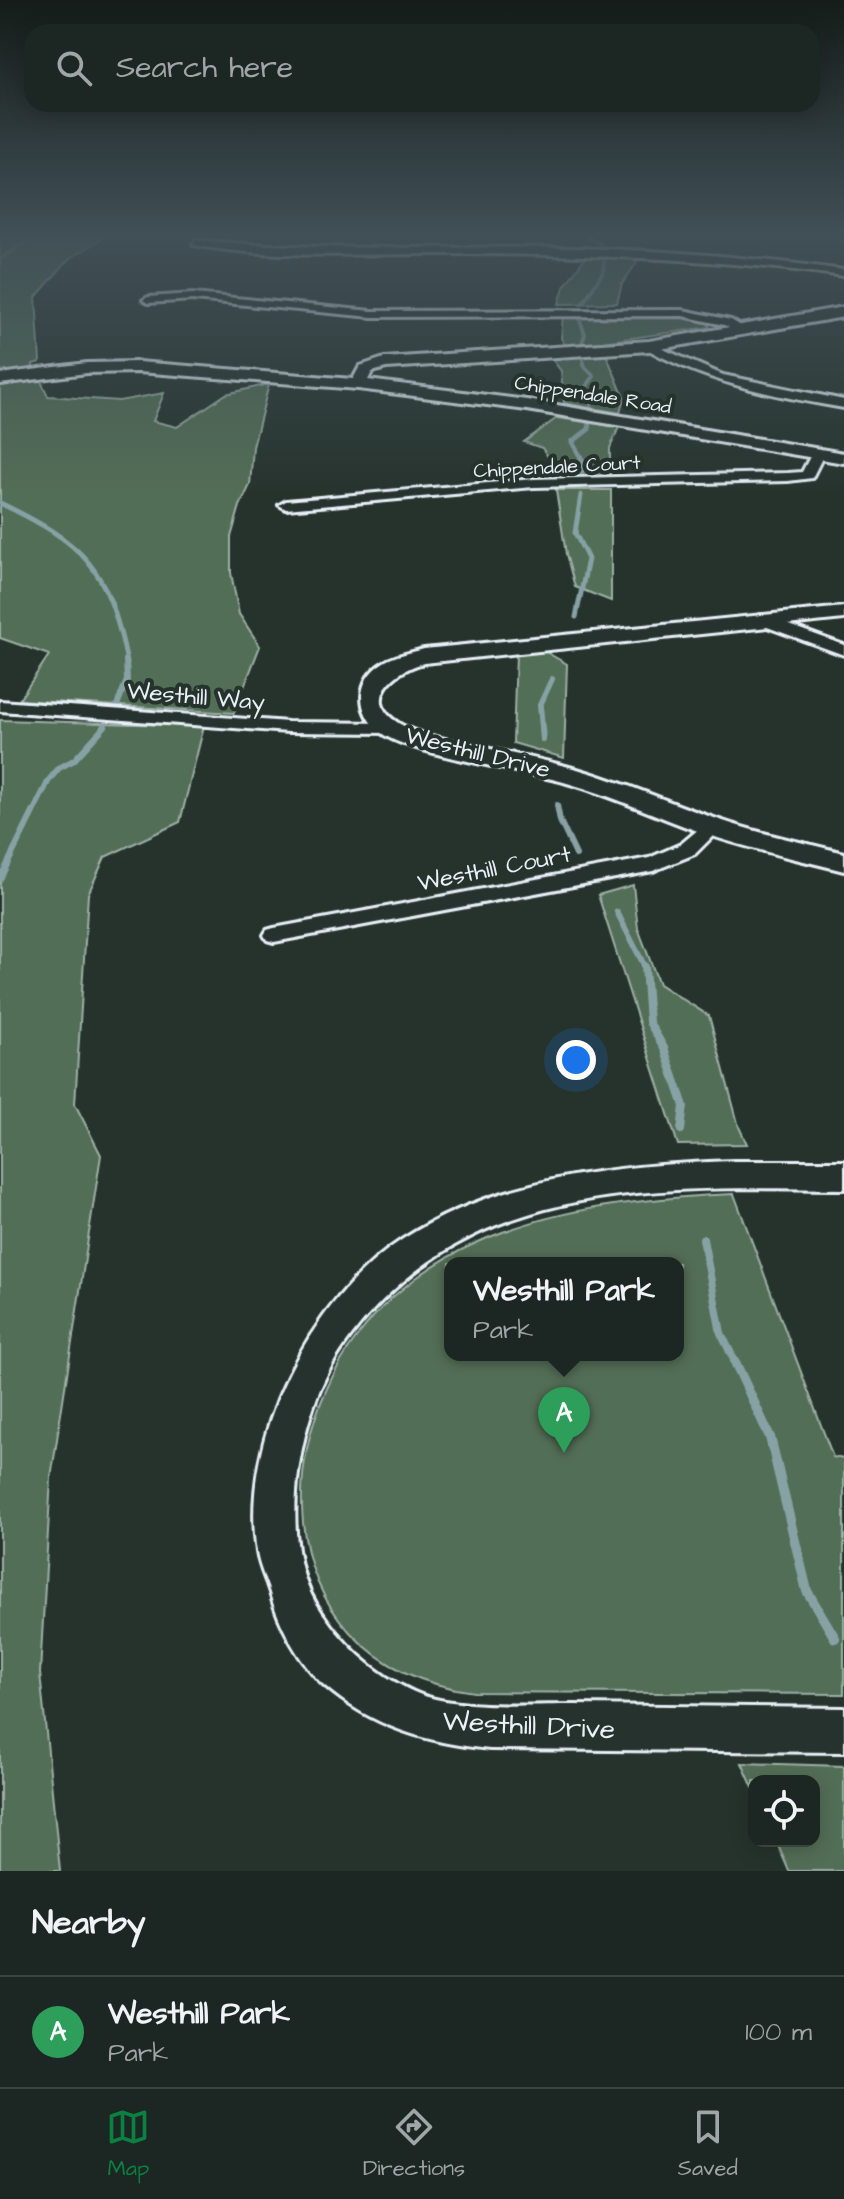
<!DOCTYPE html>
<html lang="en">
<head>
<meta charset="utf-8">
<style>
	:root { --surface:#1c2622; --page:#252e2a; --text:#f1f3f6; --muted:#a0a5a5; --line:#3a4340; --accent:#0b8043 }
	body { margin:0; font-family:"Architects Daughter",sans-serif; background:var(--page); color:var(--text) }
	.controls { position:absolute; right:24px; bottom:24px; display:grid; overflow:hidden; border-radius:16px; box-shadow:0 4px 20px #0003 }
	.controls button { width:72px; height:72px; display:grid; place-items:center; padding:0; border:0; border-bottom:2px solid var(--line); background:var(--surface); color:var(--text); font:40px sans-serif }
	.you { position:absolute; left:576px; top:1060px; width:28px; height:28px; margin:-20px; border:6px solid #fff; border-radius:50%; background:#1a73e8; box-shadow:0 0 0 12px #1a73e833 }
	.badge { display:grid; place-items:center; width:52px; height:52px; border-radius:50%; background:var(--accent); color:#fff; font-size:26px; font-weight:700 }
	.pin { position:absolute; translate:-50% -66px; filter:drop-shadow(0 2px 4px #0008) }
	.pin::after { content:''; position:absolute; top:42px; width:28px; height:24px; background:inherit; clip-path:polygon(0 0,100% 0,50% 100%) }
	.popup { position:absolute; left:444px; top:1257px; width:240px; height:104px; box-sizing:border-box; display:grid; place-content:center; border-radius:16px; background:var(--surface); filter:drop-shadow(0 2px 6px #0005); font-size:26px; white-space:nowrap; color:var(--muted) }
	.popup b { font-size:30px; color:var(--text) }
	.popup::after { content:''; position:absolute; left:50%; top:100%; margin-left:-16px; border:16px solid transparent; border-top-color:var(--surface) }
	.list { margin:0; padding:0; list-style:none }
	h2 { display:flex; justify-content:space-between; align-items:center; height:104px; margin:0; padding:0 32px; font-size:34px }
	h2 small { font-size:26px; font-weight:400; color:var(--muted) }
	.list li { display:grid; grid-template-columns:52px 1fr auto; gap:24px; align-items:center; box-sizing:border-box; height:112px; padding:0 32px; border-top:2px solid var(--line) }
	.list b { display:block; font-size:30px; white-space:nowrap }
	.list p { margin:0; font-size:26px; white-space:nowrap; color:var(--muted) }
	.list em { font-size:26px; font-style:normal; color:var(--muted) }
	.icon { flex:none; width:44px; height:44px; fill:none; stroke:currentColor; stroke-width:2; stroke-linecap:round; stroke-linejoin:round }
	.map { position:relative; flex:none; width:844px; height:1871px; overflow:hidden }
	.search { position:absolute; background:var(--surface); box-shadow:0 4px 20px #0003; left:24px; right:24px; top:24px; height:88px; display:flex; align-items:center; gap:20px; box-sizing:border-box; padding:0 28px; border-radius:24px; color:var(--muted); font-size:30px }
	.sheet { height:216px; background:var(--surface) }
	nav { display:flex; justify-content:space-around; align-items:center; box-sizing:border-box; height:112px; border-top:2px solid var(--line); background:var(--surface); font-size:22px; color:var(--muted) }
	nav a { display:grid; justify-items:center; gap:4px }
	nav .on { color:var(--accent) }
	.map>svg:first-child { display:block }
	.green { fill:#526e56; stroke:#9db0a7; stroke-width:2; fill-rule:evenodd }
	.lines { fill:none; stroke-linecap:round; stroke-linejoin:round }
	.stream-far4 { stroke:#88a1a5; stroke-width:4 }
	.stream-far3 { stroke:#88a1a5; stroke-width:5 }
	.stream-far2 { stroke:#88a1a5; stroke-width:6 }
	.stream-far1 { stroke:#88a1a5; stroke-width:8 }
	.stream { stroke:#88a1a5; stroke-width:10 }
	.street-casing { stroke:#e8f1f8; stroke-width:6 }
	.secondary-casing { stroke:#e8f1f8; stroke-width:6 }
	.street { fill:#26332d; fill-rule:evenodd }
	.secondary { fill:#26332d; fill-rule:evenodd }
	.labels { text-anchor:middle; stroke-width:8; stroke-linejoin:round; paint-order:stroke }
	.far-street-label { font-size:20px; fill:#e8f1f8; stroke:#26332d }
	.street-label { font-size:24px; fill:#e8f1f8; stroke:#26332d }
	.near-street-label { font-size:28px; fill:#e8f1f8; stroke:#26332d }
</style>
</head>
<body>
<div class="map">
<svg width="844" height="1871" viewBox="0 0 844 1871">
	<rect width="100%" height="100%" fill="#26332d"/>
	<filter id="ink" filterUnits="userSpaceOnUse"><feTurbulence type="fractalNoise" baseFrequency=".0125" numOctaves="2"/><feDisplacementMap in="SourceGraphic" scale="16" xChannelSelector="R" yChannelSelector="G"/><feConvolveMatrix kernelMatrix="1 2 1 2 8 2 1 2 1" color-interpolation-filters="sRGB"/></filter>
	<g filter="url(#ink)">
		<path class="green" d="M0,236H106L68,260L36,297L40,362L33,364V369L0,374Z
			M588,253L640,258L622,284L617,303L559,304L564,287Z
			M563,316H689L707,321L710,327L566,347L561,338Z
			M606,354L624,397L620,413L564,403L561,371L552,359Z
			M40,379L48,396L119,401L164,393L153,421L177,427L226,394L269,384L253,447L250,485L240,506L231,537V573L239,614L260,646L234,713L19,700L49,655L0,638V386Z
			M557,418L619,427L610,448V477H562L542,448L524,442Z
			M556,490H611V601L575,587L566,554Z
			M544,651L567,664L564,758L513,743L516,654Z
			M0,720L204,726L180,822L105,857L88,894L75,1104L101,1155L51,1478L40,1673L60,1871H0Z
			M633,885L638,928L659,984L709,1016L739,1127L747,1144L678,1145L598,895Z
			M734,1194L833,1457L844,1459V1694L474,1692C254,1662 260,1402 407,1285C496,1213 624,1199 734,1194ZM450,1263H678V1355H450Z
			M742,1763L844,1766V1871H789L776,1841H814V1781H754V1790Z"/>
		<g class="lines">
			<path class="stream-far4" d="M586,236L601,244
				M0,259L24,244L28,236
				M583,303L603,272L605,254
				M578,315L585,334L581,346
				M582,356L585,367L594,376L585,389L592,397L591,408"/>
			<path class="stream-far3" d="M582,472L583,461L572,442L589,429L590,423
				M0,503C85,544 108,567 127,662
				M576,617L588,559L575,533L581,495"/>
			<path class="stream-far2" d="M116,708L127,680L126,660
				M543,740L540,705L552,679
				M557,805L560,821L576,855
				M0,879L49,780L59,768L74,760L105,726
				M617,912L646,969"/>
			<path class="stream-far1" d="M645,967L649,1022L664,1048L684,1106L681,1130
				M703,1239L721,1333L736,1364"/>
			<path class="stream" d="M735,1362L770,1437L807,1591L835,1638"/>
			<defs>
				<path id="street" d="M196,240C323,252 451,246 578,248C666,250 757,258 844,270V276C713,258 581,254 448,254C364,253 276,260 193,245Z
					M193,294L372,311L683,310L731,320L746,329L740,332L724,325L683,316L372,317L193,300L148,303L143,300L148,297Z
					M649,343L723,375L844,400V408C774,396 707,383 645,348L643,346Z
					M818,450L824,454L812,478L788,481L534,487L286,509L279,505L286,501L534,479L788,473L802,472L813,451Z
					M761,615L844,645V655L756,623V617Z
					M0,701L288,722L389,723L397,728L389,733L288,732L0,711Z
					M713,821L722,827L695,854L653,871L274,942L267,940L264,935L267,930L274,928L649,858L681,844L706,823Z"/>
				<path id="secondary" d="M844,307V317L649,351L386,368L372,372L368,380L527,400L844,453V463L527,410L358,389L138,372L87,373L0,384V374L87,363L138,362L353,379L360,366L384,358L649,341Z
					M844,607V619L424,663C394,670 360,701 400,724C419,735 443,738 464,743C502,752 540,759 577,769C626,783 672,804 720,820C760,834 803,842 844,853V871C797,859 749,849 703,833C657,817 614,796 567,783C527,771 406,754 380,732C356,712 355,679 384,662C396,655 410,653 424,649Z
					M734,1161H844V1189C723,1188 586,1181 474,1235C416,1263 365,1309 332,1365C297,1425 278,1543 317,1605C340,1642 374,1674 414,1692C453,1710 529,1705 573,1705C663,1706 754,1707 844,1708V1752L490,1749C428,1743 372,1727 324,1685C299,1663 279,1624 270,1593C266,1580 259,1566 257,1552C239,1440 309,1300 403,1239C501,1176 620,1165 734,1161Z"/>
			</defs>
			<use href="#street" class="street-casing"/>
			<use href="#secondary" class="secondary-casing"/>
			<use href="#street" class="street"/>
			<use href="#secondary" class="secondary"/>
		</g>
	</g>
	<linearGradient id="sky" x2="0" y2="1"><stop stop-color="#151c19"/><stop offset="0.47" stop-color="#415057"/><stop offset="1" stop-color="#415057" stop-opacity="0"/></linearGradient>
	<rect width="844" height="498" fill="url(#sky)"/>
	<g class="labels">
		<g class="far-street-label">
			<text transform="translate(593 394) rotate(9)" y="7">Chippendale Road</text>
			<text transform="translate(557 466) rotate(-3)" y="7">Chippendale Court</text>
		</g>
		<g class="street-label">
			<text transform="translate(196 696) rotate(5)" y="8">Westhill Way</text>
			<text transform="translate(478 752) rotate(14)" y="8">Westhill Drive</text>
			<text transform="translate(494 868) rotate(-11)" y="8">Westhill Court</text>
		</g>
		<g class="near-street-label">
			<text transform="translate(529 1724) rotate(3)" y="10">Westhill Drive</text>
		</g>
	</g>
</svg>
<div class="controls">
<button><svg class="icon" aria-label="locate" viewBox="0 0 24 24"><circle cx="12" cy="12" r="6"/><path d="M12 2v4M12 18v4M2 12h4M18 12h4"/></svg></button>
</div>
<div class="you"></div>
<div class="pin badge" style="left:564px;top:1453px;background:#2e9e5b">A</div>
<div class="popup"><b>Westhill Park</b>Park</div>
<div class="search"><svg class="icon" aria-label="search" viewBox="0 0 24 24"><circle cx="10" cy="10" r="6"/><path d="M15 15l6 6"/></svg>Search here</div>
</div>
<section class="sheet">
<h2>Nearby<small></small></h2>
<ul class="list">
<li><span class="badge" style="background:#2e9e5b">A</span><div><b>Westhill Park</b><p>Park</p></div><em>100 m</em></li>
</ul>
</section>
<nav>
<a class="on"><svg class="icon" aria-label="map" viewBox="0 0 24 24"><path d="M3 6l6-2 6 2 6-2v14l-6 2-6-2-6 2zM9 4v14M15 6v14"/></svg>Map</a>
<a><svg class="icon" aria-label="directions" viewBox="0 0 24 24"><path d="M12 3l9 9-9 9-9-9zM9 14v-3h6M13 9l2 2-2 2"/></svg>Directions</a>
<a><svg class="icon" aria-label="saved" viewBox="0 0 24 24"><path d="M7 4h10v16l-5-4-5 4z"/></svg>Saved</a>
</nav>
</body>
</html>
